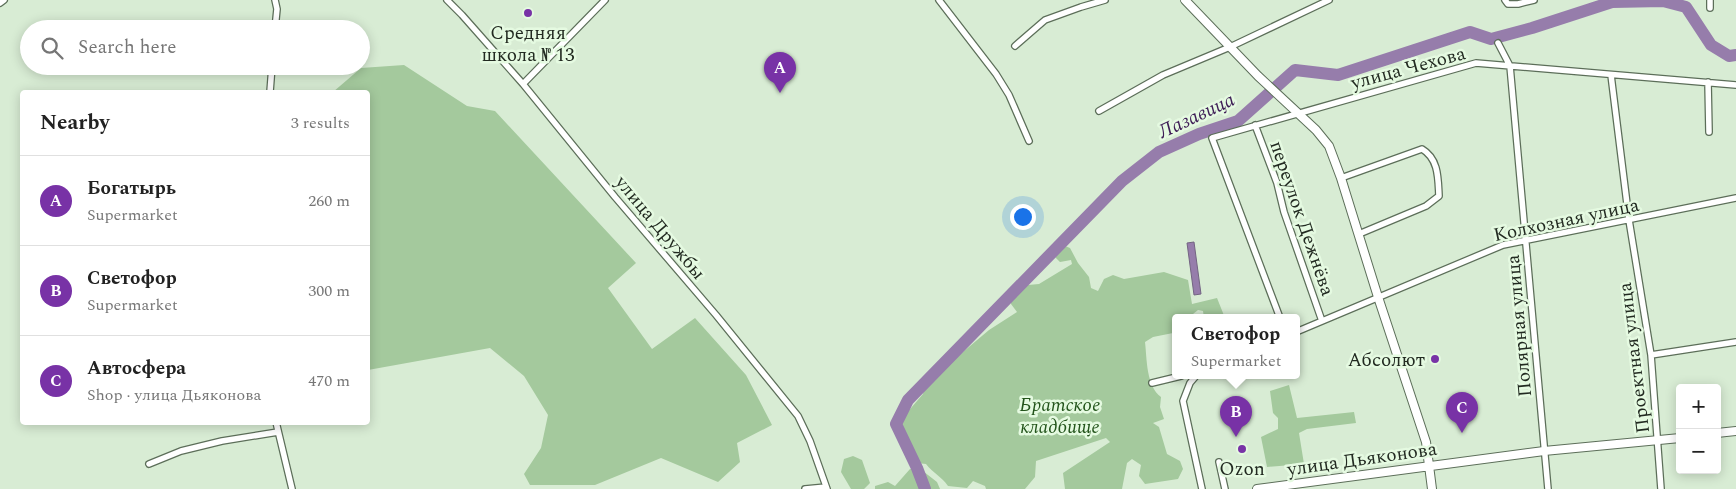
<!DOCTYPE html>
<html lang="en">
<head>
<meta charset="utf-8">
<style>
	:root { --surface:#fff; --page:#f2f2f2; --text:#222; --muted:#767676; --line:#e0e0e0; --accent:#7832a6 }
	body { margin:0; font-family:Spectral,serif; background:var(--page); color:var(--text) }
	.controls { position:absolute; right:15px; bottom:15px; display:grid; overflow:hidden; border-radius:5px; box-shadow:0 2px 12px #0003 }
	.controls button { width:45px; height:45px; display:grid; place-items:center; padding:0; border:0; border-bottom:1px solid var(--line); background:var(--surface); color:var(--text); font:25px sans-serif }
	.you { position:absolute; left:1022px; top:216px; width:18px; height:18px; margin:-12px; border:4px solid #fff; border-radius:50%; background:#1a73e8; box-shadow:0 0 0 8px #1a73e833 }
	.badge { display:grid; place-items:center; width:32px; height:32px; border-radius:50%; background:var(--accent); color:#fff; font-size:16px; font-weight:700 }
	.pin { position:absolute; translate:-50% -41px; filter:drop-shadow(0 1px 2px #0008) }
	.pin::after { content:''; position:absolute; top:26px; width:18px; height:15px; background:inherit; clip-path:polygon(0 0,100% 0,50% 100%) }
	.popup { position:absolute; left:1172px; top:314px; width:128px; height:65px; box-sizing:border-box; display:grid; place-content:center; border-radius:5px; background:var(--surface); filter:drop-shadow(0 1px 4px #0005); font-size:16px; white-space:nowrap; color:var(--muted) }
	.popup b { font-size:19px; color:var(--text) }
	.popup::after { content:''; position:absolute; left:50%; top:100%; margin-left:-10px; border:10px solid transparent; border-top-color:var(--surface) }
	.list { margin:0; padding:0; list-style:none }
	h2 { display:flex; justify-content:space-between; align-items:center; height:65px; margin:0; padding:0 20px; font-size:21px }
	h2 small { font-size:16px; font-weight:400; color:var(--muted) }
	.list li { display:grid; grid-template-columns:32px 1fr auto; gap:15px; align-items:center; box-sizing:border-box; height:90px; padding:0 20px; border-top:1px solid var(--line) }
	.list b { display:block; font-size:19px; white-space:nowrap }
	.list p { margin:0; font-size:16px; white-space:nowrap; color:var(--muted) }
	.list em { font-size:16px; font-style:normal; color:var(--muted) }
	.icon { flex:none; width:28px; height:28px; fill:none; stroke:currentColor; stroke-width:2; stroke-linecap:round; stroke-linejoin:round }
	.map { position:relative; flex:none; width:1736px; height:489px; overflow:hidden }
	.search { position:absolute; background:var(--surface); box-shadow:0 2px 12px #0003; left:20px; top:20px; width:350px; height:55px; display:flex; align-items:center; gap:12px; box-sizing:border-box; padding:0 18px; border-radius:28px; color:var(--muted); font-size:19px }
	.panel { position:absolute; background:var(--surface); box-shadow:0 2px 12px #0003; left:20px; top:90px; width:350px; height:335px; border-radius:5px }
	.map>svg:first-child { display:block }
	.green { fill:#a4c99d }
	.water { fill:#967dab; stroke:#736482 }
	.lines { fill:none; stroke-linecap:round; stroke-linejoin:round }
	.river { stroke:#967dab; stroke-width:12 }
	.street-casing { stroke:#5c6e59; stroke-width:8 }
	.secondary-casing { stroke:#5c6e59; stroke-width:10 }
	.street { stroke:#fff; stroke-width:5.5 }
	.secondary { stroke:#fff; stroke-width:8 }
	.poi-dot { fill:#7832a6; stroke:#e5fae1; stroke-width:2 }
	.labels { text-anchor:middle; stroke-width:5; stroke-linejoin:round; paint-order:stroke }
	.poi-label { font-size:19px; fill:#222a21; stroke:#e5fae1 }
	.street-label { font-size:19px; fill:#222a21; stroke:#e5fae1 }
	.park-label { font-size:19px; font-style:italic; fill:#23541b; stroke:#e5fae1 }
	.water-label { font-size:20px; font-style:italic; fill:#3e1d56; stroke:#e5fae1 }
</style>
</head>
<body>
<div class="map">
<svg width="1736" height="489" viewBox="0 0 1736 489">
	<rect width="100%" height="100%" fill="#d8ecd4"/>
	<path class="green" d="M404,65L467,106L495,111L636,263L608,288L652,349L695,318L746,375L772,425L737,443L740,462L718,482L661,458L595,485H530L524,474L541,448L548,415L524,376L490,348L368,370V92H333L361,68Z
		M1065,246L1070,248L1078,263L1089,277L1091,288L1098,291L1104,279L1113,275L1124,279L1164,272L1188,280L1192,304L1217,298L1225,318H1204L1203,311L1198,310L1193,314L1194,318H1176V335L1173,333L1153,337L1145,342C1147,359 1146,386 1161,397L1160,407L1164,419L1153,423L1159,427L1167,454L1180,461L1183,469L1178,479L1145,484L1139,476L1141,465L1132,459L1127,463L1122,489H1065L1063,473L1110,442L1106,438L1036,461L1035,477L1025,489H986L985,486L973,481L967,488L948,486C942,477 933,473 926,464L917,463L915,454L899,422L923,394L925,384L989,330L1017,312L1011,304V298L1028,285L1039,284L1072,264L1071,260L1060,262L1055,257L1057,250Z
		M1289,385L1297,418L1354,412L1356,423L1307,429L1299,433L1304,464L1267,467L1261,437L1278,429V418L1273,413L1270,391Z
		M853,456L862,460L870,483L864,489H851L841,472L844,459Z
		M919,468L937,482L940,489H875V486L888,482L895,486L910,469Z"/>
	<path class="water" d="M1194,242L1201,294L1194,295L1187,243Z"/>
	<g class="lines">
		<path class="river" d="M925,489L917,468L896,424L908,400L1122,181L1159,152L1199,134L1238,121L1295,70L1338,75L1470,32L1491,39L1532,28L1612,2L1663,1L1686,7L1711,45L1729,56L1736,55"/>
		<defs>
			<path id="street" d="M275,0L277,9L275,29
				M447,0L462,15L523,84L615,197L716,315L798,416L810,441L827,489
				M939,0L996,74L1009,95L1029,141
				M1505,0L1508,4H1518L1534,0
				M1710,0V8
				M0,3L4,0
				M1498,43L1510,66L1548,489
				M1015,46L1045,20L1081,7L1105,0
				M1611,75L1629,220L1651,355L1661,489
				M1708,82L1709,132
				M523,84L605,0
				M270,92L272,66
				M1099,111L1163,75L1230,47L1329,0
				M1255,125L1277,183L1284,212L1322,321
				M1341,178L1422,149C1439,159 1438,179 1439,196L1426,206L1359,234
				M1280,318L1212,138L1476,63L1736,85
				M1296,332L1503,245L1736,198
				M1651,355L1736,342
				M1196,376L1190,383L1183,401L1202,489
				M1152,383L1181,376
				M276,422L292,489
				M1219,462L1225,489
				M149,464L181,451L222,441L278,432
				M805,489L826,487"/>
			<path id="secondary" d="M1185,0L1258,76L1316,130L1329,146L1341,178L1378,297L1426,442L1432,489
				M1717,433L1736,431
				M1257,489L1544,451L1680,438"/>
		</defs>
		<use href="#street" class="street-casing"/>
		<use href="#secondary" class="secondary-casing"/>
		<use href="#street" class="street"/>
		<use href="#secondary" class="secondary"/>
	</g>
	<g class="poi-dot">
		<circle cx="528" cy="13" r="5"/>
		<circle cx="1435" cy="359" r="5"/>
		<circle cx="1242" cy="449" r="5"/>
	</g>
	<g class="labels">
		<g class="poi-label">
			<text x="528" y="39">Средняя<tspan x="528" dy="22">школа № 13</tspan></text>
			<text x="1425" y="366" text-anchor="end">Абсолют</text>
			<text x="1242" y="475">Ozon</text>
		</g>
		<g class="street-label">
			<text transform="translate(1408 67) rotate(-15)" y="7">улица Чехова</text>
			<text transform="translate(1303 218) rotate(71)" y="7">переулок Дежнёва</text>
			<text transform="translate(1566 219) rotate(-12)" y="7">Колхозная улица</text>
			<text transform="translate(661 227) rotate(50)" y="7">улица Дружбы</text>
			<text transform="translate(1518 326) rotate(-95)" y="7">Полярная улица</text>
			<text transform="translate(1633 358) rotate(-97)" y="7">Проектная улица</text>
			<text transform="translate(1362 458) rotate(-8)" y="7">улица Дьяконова</text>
		</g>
		<g class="park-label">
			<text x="1060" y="411">Братское<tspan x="1060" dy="22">кладбище</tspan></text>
		</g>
		<g class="water-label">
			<text transform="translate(1196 115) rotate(-25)" y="7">Лазавица</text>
		</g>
	</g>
</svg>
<div class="controls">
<button>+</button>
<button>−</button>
</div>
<div class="you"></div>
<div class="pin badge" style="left:780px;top:93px">A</div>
<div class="pin badge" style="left:1236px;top:437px">B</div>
<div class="popup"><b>Светофор</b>Supermarket</div>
<div class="pin badge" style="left:1462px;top:433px">C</div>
<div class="search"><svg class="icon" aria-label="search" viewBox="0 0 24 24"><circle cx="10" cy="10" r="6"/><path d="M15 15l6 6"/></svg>Search here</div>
<section class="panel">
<h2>Nearby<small>3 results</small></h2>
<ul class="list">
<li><span class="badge">A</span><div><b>Богатырь</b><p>Supermarket</p></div><em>260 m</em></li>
<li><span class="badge">B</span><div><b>Светофор</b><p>Supermarket</p></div><em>300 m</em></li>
<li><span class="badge">C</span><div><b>Автосфера</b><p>Shop · улица Дьяконова</p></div><em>470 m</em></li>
</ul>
</section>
</div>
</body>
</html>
